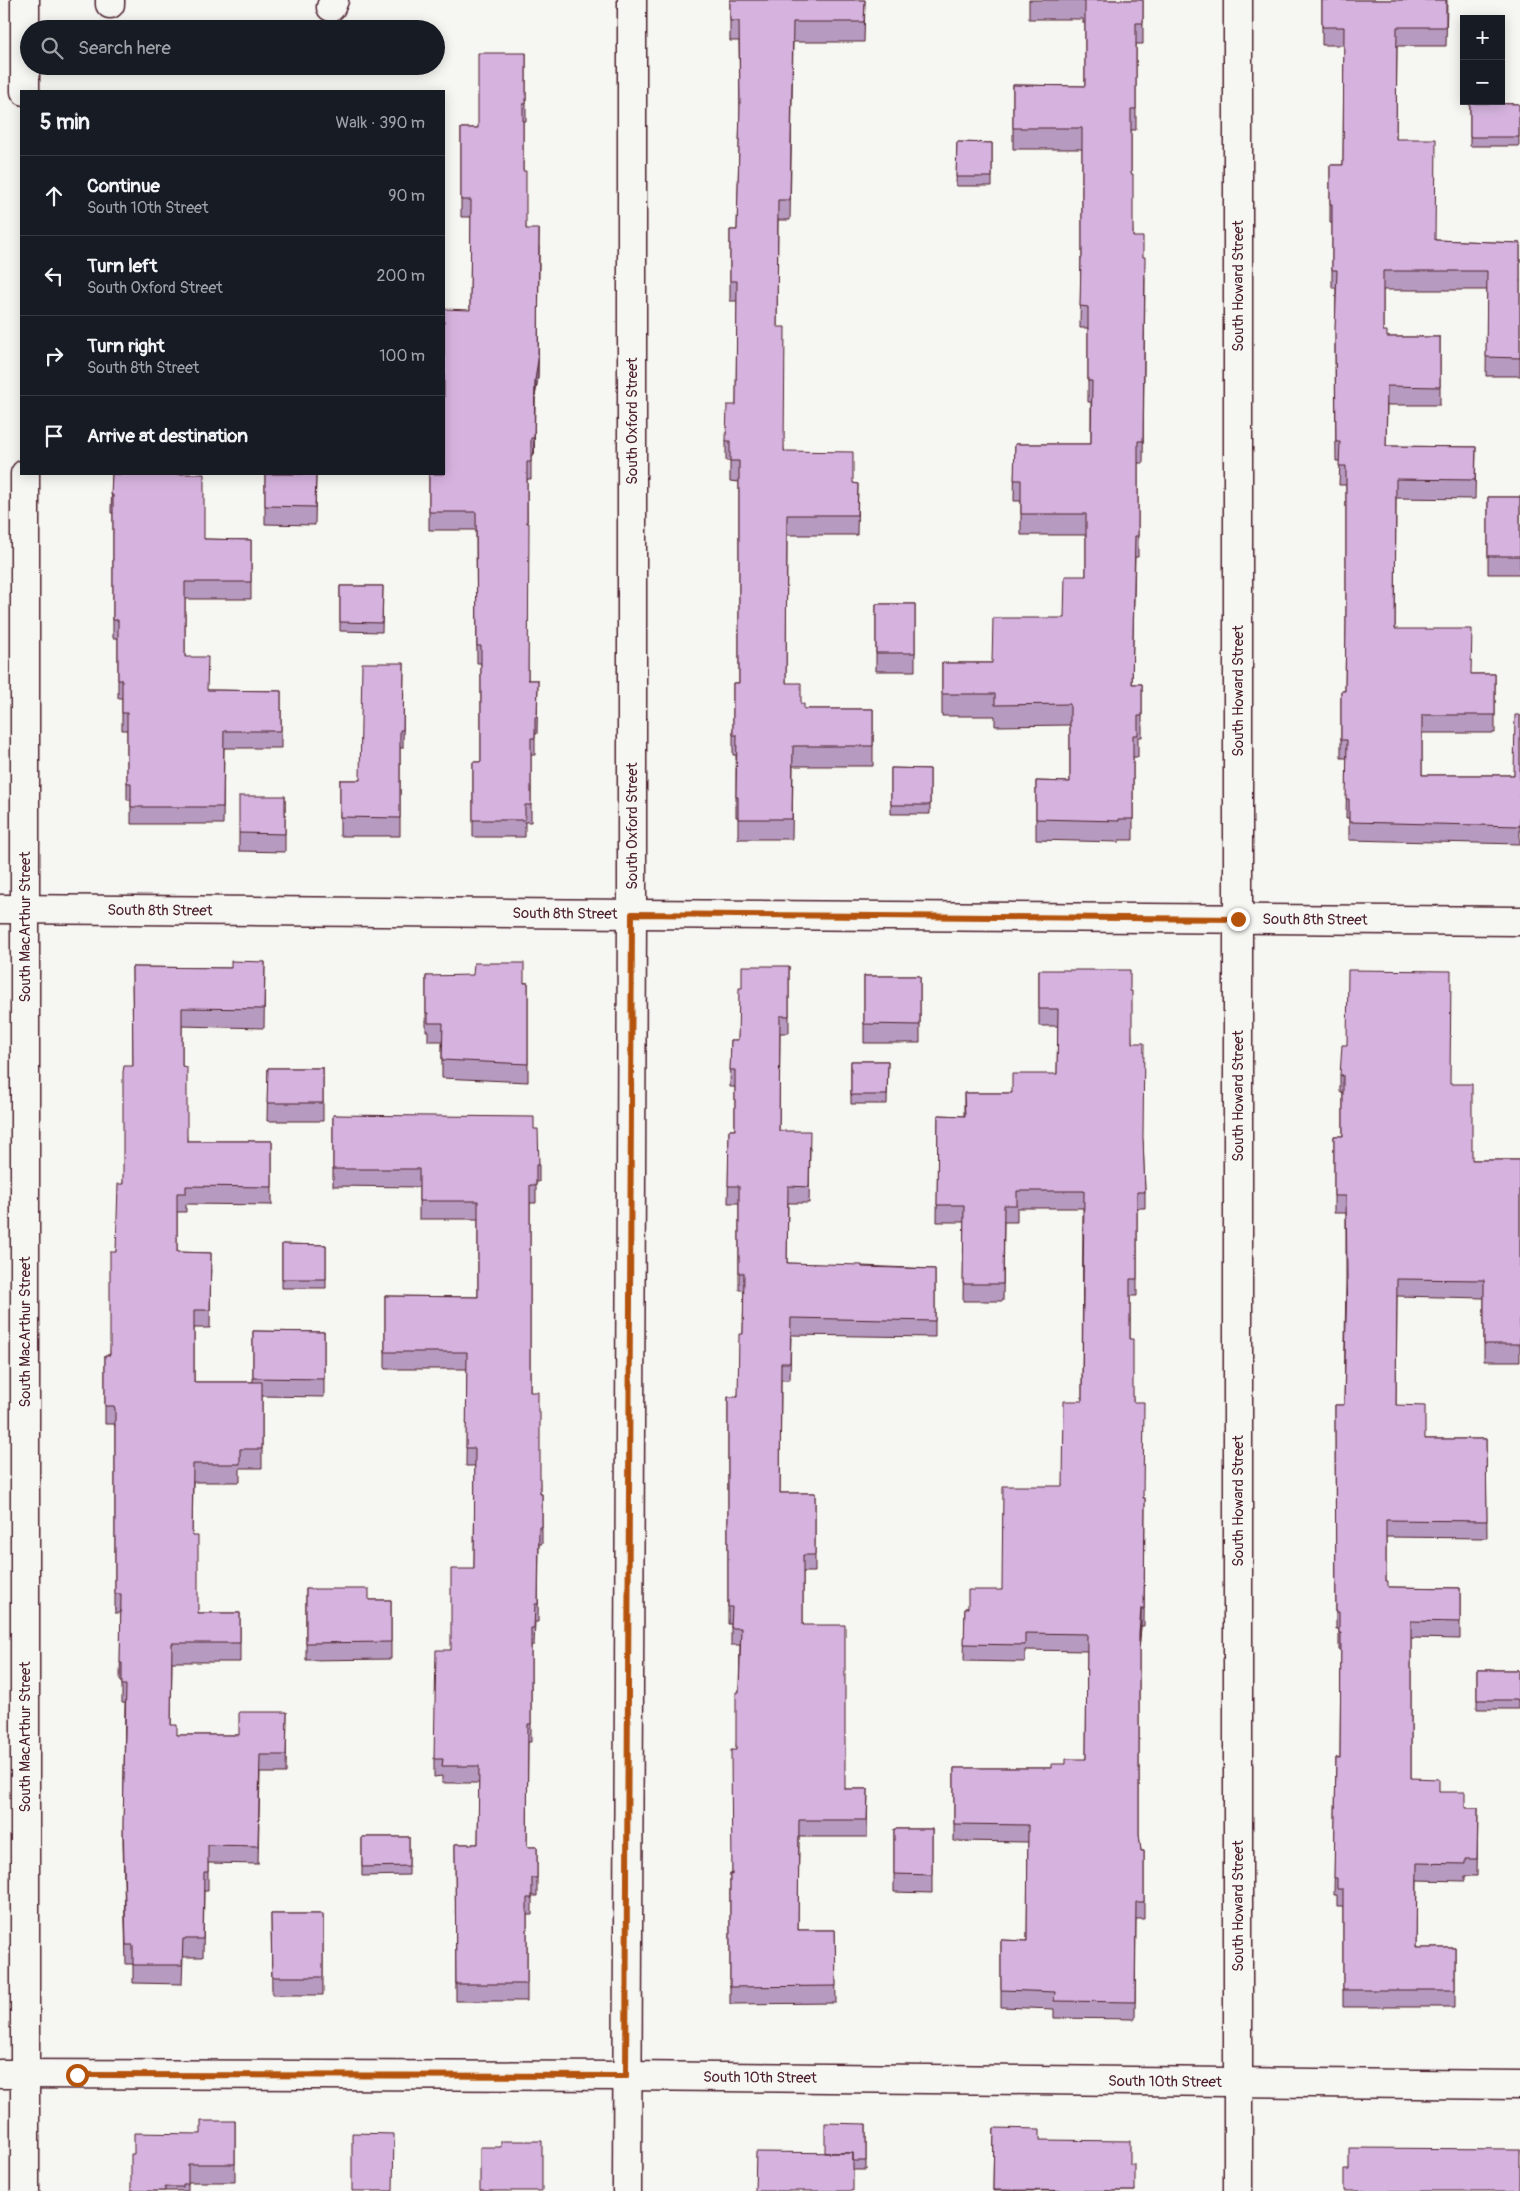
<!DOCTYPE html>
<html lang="en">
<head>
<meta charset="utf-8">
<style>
	:root { --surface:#171b24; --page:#242831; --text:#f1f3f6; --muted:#9ea1a6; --line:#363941 }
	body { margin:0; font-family:Pangolin,sans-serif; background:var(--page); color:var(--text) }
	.controls { position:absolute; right:15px; top:15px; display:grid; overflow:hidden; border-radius:0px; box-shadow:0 2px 12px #0003 }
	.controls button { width:45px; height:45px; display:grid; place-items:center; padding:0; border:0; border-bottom:1px solid var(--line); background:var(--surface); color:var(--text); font:25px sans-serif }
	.stop { position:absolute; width:15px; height:15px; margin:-11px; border:4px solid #b45309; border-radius:50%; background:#fff }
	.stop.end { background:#b45309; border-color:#fff; box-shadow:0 1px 5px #0008 }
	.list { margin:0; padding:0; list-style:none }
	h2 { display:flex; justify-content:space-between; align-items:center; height:65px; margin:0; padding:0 20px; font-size:21px }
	h2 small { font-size:16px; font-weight:400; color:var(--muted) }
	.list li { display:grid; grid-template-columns:32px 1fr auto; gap:15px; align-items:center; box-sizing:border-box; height:80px; padding:0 20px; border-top:1px solid var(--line) }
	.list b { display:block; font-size:19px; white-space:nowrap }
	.list p { margin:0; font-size:16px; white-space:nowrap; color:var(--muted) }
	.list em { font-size:16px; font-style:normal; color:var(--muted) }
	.icon { flex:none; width:28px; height:28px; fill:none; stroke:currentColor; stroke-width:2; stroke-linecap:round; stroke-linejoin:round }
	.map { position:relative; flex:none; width:1520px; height:2191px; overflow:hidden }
	.search { position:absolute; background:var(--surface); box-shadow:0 2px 12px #0003; left:20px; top:20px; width:425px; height:55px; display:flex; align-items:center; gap:12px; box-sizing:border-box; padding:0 18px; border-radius:28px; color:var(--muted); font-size:19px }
	.panel { position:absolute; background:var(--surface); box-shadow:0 2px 12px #0003; left:20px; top:90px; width:425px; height:385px; border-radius:0px }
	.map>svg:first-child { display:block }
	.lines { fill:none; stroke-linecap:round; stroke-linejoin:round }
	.minor-casing { stroke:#4a1f2b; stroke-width:31 }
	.minor { stroke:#f6f6f2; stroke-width:28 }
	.wall { fill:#b79abf; stroke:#4a1f2b }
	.shaded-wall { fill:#957d9b; stroke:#4a1f2b }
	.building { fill:#d5b3de; stroke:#4a1f2b }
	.route { stroke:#b45309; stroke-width:6 }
	.labels { text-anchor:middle; stroke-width:5; stroke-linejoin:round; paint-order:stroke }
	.street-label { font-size:15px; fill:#4a1f2b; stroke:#f6f6f2 }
</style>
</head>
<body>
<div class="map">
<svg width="1520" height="2191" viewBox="0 0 1520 2191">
	<rect width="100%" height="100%" fill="#f6f6f2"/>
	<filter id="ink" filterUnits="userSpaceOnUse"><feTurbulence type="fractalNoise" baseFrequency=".02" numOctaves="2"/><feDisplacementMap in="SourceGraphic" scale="10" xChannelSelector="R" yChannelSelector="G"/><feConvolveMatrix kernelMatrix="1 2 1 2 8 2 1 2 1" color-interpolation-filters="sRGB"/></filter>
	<g filter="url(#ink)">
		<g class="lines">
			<defs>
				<g id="minor">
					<path d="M25,0V91"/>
					<path d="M110,4V0"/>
					<path d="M331,7L334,0"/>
					<path id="s1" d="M0,909L1520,921"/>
					<path id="s2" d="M0,2074L626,2076L1520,2085"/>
					<path d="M25,2191V474"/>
					<path d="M627,2191L632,914V0"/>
					<path d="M1238,2191V0"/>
				</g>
			</defs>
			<use href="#minor" class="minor-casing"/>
			<use href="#minor" class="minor"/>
		</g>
		<path class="wall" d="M730,0H865L864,42H793L790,220H778L777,327L784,451L853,483L858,484L857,535H787L786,683L804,709H873V766H793L792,839H738V817H736V755H733V683H739V482L730,481V461H726V441L736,405L737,301H730V230H737L740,110L739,41H730Z
			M1029,0H1143V44H1136V130H1131V174L1133,237L1143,257L1145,278L1143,463H1138V557H1135L1132,684H1142V737H1138V757H1133V840H1119V842L1036,840V781L1070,782V725L995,726V716H942V663H992L1064,618L1086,576V535H1021V501H1014L1015,444H1091V402H1088V328H1080L1081,258H1082V149H1013V85L1085,86V23H1083V19H1029Z
			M1322,0H1447L1446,46H1397L1396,139L1435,240L1520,243V376H1486L1487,290H1383V331L1387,337H1440V405H1387L1386,446L1476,447L1475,499L1396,498L1395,629L1471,674H1495V733H1422V775H1514L1520,715V844L1349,840V818H1346L1347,758H1341V691H1345L1346,624V485H1339L1340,461H1336L1335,349L1336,288H1332V223H1330V165H1343L1344,45H1322Z
			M526,53V121H523V171L526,229L539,246L538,377L535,397L534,455H531V479H527L528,680H538L537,734H535V755H531V822H525V837H473V762H481V663H477L476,530H429V474L470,310L471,217H461V128H478Z
			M1470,103L1519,104V146H1470Z
			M957,142L992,143V186H956Z
			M112,474L204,539L251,540V599H185V657L207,690L281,691V748H224L223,824H131V800H127V730H122V698H118V638H113V513H111Z
			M265,474H316L315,525L265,524Z
			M1488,497H1520V574H1488Z
			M340,586H383L382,632L340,631Z
			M876,604H915V671H876Z
			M404,663L403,748H400V836H340V780H360Z
			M891,768L930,769V814H891Z
			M285,796V852L239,851V833Z
			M265,962L264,1028L182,1026V1066L187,1141H272V1205L186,1204V1212H177V1252L211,1253L210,1328H194V1382H253V1331L324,1332V1397L262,1396V1468H240V1482H193L192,1536L198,1613H240V1662H172L171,1725L177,1735H239L287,1712L286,1773H260L258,1864L208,1863V1891H204L203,1957H183L182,1984L133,1983V1964H126L123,1842L125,1703H122V1681H120L121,1613H115V1427L114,1424H105V1355H110L116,1252L123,1184L133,1066L132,967L231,968Z
			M789,966V1033H780L779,1131L810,1148L809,1203H788L787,1263L935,1269V1337L791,1335L790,1380H781L780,1493H815V1572H803V1625L845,1789H868L867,1837H799L798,1930H835L836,2003L730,2004V1874H732L736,1750L739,1692L740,1645H731V1624H728V1397H738L743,1334L744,1290H739V1203H728L729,1130H735V1087H730L731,1040H738L742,988Z
			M1039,970L1130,991L1132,1043L1143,1142L1145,1192V1208H1137V1296H1130V1339L1133,1402L1143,1498H1145L1144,1626H1141L1139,1651V1834L1141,1851H1144V1919H1136L1135,2019L1054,2018V2009L1001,2007V1940L1027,1941L1028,1842L954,1841V1768H1051L1086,1759L1087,1651L1025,1650V1662L964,1661L965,1608H968L1002,1590L1063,1486L1082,1401L1083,1208H1017V1222H1004L1003,1301H963L964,1222H937L938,1115L964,1116V1093H1012L1057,1074L1058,1026H1039Z
			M426,976L528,983V1082L442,1078V1041H428V1031H426Z
			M864,976H920V1043H864Z
			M851,1061H888L887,1104H851Z
			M268,1068H323V1121H267Z
			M1340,1075L1450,1084L1472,1160H1520V1361H1484V1298L1397,1296L1396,1405L1425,1439H1486L1487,1538L1386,1537V1581L1388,1587L1460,1588V1639L1411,1638V1778L1439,1792L1465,1808H1478L1477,1876H1465V1881L1417,1880L1416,1948H1455V2007H1343V1906H1337V1895H1334L1336,1758H1340L1341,1651L1339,1650V1629H1336L1335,1405H1344L1346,1281V1213H1334V1136H1343V1092H1340Z
			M333,1115L534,1129L539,1165V1182H536V1203H530V1392L538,1412L540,1494H542V1544H539L538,1622H535L534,1645H531V1742H528L527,1847H537V1896H532V1915H527V2001H456L455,1844H478L479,1783H442V1776L434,1777V1759L451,1650L474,1569L475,1466H466L467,1369H385V1296L478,1297V1219H419V1187L333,1186Z
			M282,1244L326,1245V1288H282Z
			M306,1589L369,1600H391V1659L306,1660Z
			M1477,1670H1518V1709H1477Z
			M894,1829H932V1893L894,1892Z
			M362,1837H409V1875L362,1876Z
			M271,1914H323V1995H272Z
			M235,2121V2182H188V2191H131L134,2154L201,2134Z
			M866,2124V2170H853L825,2153Z
			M994,2128L1040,2140L1130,2165L1135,2191H993Z"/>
		<path class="shaded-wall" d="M539,229L538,377L535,397L534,455L535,380Z
			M1141,1609V1626L1139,1651V1634Z"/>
		<path class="building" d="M730,0H865L864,22H793L790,200H778L777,327H785L784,451L853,452V483L858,484L857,515H787L786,683H801V704H804V709H873V746H793L792,819H738V797H736L737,735H733V683H739V461H730V441H726L727,405H736L737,281H730V230H737L740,104L739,21H730Z
			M1083,0H1143V23H1136V109H1131V174H1133V237H1143V257H1145L1143,441H1138V536H1135L1132,684H1142V716H1138V735H1133V819H1119V821L1036,819V781L1070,782V704L995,705V694H942V663H992L993,618H1064L1065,576H1086V514H1021V480H1014L1015,444H1091L1092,381H1088V307L1080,306L1081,258H1082V128H1013V85L1085,86V1H1083Z
			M1322,0H1446V27H1397L1396,139H1436L1435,240L1520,243V358L1486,357L1487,271H1383V331H1387V337H1440V387L1387,386L1386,446L1476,447L1475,480L1396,479L1395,629H1472L1471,674H1495V715H1422V775H1514L1515,715H1520V826L1349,822V799H1346L1347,740H1341V691H1345L1346,624V466H1339L1340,442H1336L1335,330L1337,270H1332V204H1330V165H1343L1344,27H1322Z
			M478,53H526V104H523V171H526V229H539L538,360L535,380L534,438H531V462H527V523H529L528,680H538L537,717H535V738H531V805H525V820H473V762H481V646H477L476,512H429V474H444V309L470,310L471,200H461V128H478Z
			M1470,103L1519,104V137H1470Z
			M957,142L992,143V177H956Z
			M112,474H204V539L251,540V582H185V657H208L207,690L281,691V731H224L223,807H131V783H127V713H122V680H118V620H113V495H111Z
			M265,474H316L315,507L265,506Z
			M1488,497H1520V556H1488Z
			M340,586H383L382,623L340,622Z
			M876,604H915V653H876Z
			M362,663H404L403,730H400V818L340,817V780H360Z
			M891,768L930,769V805H891Z
			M239,796H285V834L239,833Z
			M231,961L265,962L264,1009L182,1008V1066L187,1067V1141H272V1187L186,1186V1193H177V1252L211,1253L210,1310H194V1382H262V1449H240V1464H193L192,1536H198V1613H240V1643H172L171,1725H177V1735H239V1712H287L286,1755H260L258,1846L208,1845V1872H204L203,1939H183L182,1965H133V1945H126L123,1824L126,1685H122V1663H120L121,1594H115V1409L114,1406H105V1355H110V1252H116L118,1184H123V1072L124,1066H133L132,967L231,968Z
			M474,963H524V983H528V1064L442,1060L443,1023H428V1013H426V976L473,975Z
			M742,966H789V1016H780L779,1131H810L809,1187L788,1186L787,1263L862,1265V1267L935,1269V1321L791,1318L790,1363H781L780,1493H815V1555H803V1625H845V1789H868L867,1820H799L798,1930H835L836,1986L730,1987V1874L732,1875L731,1750H736V1692H739L741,1628H731L732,1607H728V1397H738L739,1334H743L744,1273H739V1186H728L729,1130H735V1070H730L731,1040H738L739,988H742Z
			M1039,970H1130V991H1132V1043H1144L1143,1137L1145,1192H1137V1279H1130V1339H1133V1402H1144L1143,1498H1145L1144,1609H1141L1139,1634V1834L1141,1851H1144V1902H1136L1135,2002L1054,2001L1055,1992L1001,1990V1940L1027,1941L1028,1825L954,1824V1768H1051V1764H1066V1759H1086L1087,1634L1025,1633V1645L964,1644L965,1608H968V1590H1002L1003,1486H1063L1064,1401H1082L1084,1191H1017V1205H1004L1003,1284H963L964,1205H937L938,1115L965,1116L964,1093H1012V1074H1057L1058,1009H1039Z
			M1348,970L1451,971L1450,1084H1472V1160H1520V1344H1484V1280L1397,1279L1396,1405L1425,1406V1439H1486L1487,1521L1386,1520V1581H1388V1587L1460,1588V1622L1411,1621V1778L1439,1779V1792H1465V1808H1478L1477,1859H1465V1864L1417,1863L1416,1948H1455V1990H1343V1889H1337V1878H1334L1336,1758H1340L1341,1633H1339V1612H1336L1335,1405H1344L1347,1277L1346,1196H1334V1136H1343V1075H1340L1342,1045H1347Z
			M864,976H920V1025L864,1024Z
			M851,1061H888L887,1095H851Z
			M268,1068H323V1103H267Z
			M333,1115L534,1117V1129H538L539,1165H536V1185H530V1392H538V1412H540V1494H542V1527H539L538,1604H535L534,1628H531V1724H528L527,1847H537V1878H532V1898H527V1984H456L455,1844H478L479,1766H442L443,1759H434L436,1650H451V1569H474L475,1448H466L467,1352H385V1296L478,1297V1201H419V1169H333Z
			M282,1244L326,1245V1279H282Z
			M253,1331L324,1332V1379L253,1378Z
			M306,1589H369V1600H391V1642L306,1643Z
			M1477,1670H1518V1700H1477Z
			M894,1829H932V1875L894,1874Z
			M362,1837H409V1866L362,1867Z
			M271,1914H323V1977H272Z
			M201,2121H235V2164H188V2184H183V2187H165V2191H131V2154H134V2133L201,2134Z
			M825,2123L866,2124V2161H853V2153H825Z
			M994,2128L1040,2129V2140L1130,2141V2165H1135V2191L993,2190Z
			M352,2133L394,2134L393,2191H352Z
			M501,2141H542V2191H480V2147H501Z
			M1349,2148L1520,2149V2191H1344V2170H1349Z
			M756,2152L853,2153V2191H755Z"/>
	</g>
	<g class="lines" filter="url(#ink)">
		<path class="route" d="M77,2075L626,2076L632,914L1238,919"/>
	</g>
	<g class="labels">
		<g class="street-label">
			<text transform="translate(1238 286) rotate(-90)" y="5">South Howard Street</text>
			<text transform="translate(632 421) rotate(-90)" y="5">South Oxford Street</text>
			<text transform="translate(1238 691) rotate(-90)" y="5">South Howard Street</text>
			<text transform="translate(632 826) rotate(-90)" y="5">South Oxford Street</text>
			<text dy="5" stroke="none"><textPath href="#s1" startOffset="160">South 8th Street</textPath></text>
			<text dy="5" stroke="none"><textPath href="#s1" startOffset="565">South 8th Street</textPath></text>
			<text dy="5" stroke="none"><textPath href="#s1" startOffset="1315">South 8th Street</textPath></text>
			<text transform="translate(25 927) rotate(-90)" y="5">South MacArthur Street</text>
			<text transform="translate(1238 1096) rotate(-90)" y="5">South Howard Street</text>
			<text transform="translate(25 1332) rotate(-90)" y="5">South MacArthur Street</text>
			<text transform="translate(1238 1501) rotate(-90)" y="5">South Howard Street</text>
			<text transform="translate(25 1737) rotate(-90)" y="5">South MacArthur Street</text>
			<text transform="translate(1238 1906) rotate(-90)" y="5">South Howard Street</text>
			<text dy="5" stroke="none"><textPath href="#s2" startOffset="760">South 10th Street</textPath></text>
			<text dy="5" stroke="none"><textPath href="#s2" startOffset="1165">South 10th Street</textPath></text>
		</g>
	</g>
</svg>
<div class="controls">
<button>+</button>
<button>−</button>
</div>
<div class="stop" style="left:77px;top:2075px"></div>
<div class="stop end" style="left:1238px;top:919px"></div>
<div class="search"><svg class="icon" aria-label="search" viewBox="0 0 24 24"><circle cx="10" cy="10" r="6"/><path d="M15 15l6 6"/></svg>Search here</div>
<section class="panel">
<h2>5 min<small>Walk · 390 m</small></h2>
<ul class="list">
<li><svg class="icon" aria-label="ahead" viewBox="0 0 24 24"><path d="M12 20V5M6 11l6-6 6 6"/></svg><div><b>Continue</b><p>South 10th Street</p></div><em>90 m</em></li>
<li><svg class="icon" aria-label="left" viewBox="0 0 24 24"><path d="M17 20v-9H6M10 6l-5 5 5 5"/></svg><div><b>Turn left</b><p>South Oxford Street</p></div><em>200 m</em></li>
<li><svg class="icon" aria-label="right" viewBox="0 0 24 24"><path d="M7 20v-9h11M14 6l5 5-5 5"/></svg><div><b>Turn right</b><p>South 8th Street</p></div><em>100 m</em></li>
<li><svg class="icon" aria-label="arrive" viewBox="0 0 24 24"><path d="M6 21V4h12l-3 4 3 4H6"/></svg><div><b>Arrive at destination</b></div></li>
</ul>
</section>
</div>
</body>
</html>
